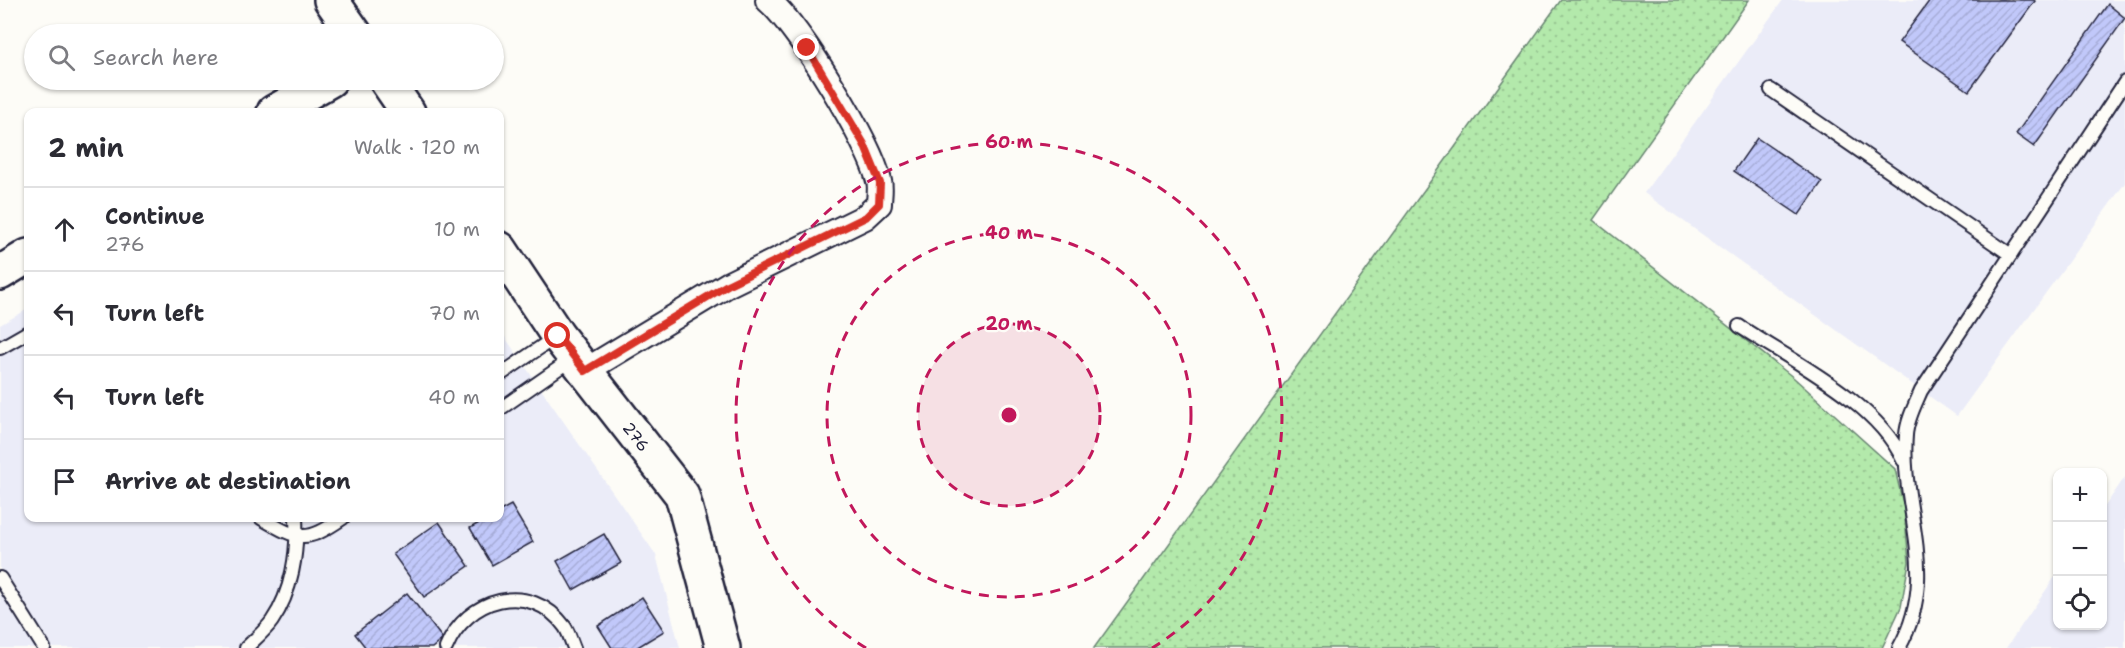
<!DOCTYPE html>
<html lang="en">
<head>
<meta charset="utf-8">
<style>
	:root { --surface:#fff; --page:#f7f7f7; --text:#2b2b33; --muted:#7c7c81; --line:#e1e1e2 }
	body { margin:0; font-family:"Shantell Sans",sans-serif; background:var(--page); color:var(--text) }
	.controls { position:absolute; right:18px; bottom:18px; display:grid; overflow:hidden; border-radius:12px; box-shadow:0 2px 4px #0004 }
	.controls button { width:54px; height:54px; display:grid; place-items:center; padding:0; border:0; border-bottom:2px solid var(--line); background:var(--surface); color:var(--text); font:30px sans-serif }
	.stop { position:absolute; width:18px; height:18px; margin:-14px; border:4px solid #d93025; border-radius:50%; background:#fff }
	.stop.end { background:#d93025; border-color:#fff; box-shadow:0 2px 6px #0008 }
	.list { margin:0; padding:0; list-style:none }
	h2 { display:flex; justify-content:space-between; align-items:center; height:78px; margin:0; padding:0 24px; font-size:26px }
	h2 small { font-size:20px; font-weight:400; color:var(--muted) }
	.list li { display:grid; grid-template-columns:39px 1fr auto; gap:18px; align-items:center; box-sizing:border-box; height:84px; padding:0 24px; border-top:2px solid var(--line) }
	.list b { display:block; font-size:22px; white-space:nowrap }
	.list p { margin:0; font-size:20px; white-space:nowrap; color:var(--muted) }
	.list em { font-size:20px; font-style:normal; color:var(--muted) }
	.icon { flex:none; width:33px; height:33px; fill:none; stroke:currentColor; stroke-width:2; stroke-linecap:round; stroke-linejoin:round }
	.map { position:relative; flex:none; width:2125px; height:648px; overflow:hidden }
	.search { position:absolute; background:var(--surface); box-shadow:0 2px 4px #0004; left:24px; top:24px; width:480px; height:66px; display:flex; align-items:center; gap:15px; box-sizing:border-box; padding:0 21px; border-radius:33px; color:var(--muted); font-size:22px }
	.panel { position:absolute; background:var(--surface); box-shadow:0 2px 4px #0004; left:24px; top:108px; width:480px; height:414px; border-radius:12px }
	.map>svg:first-child { display:block }
	.built { fill:#ebecf8 }
	.grass { fill:url(#grass-dots); stroke:#6a8673; stroke-width:1.5 }
	.building { fill:url(#building-hatch); stroke:#22223b; stroke-width:1.5 }
	.lines { fill:none; stroke-linecap:round; stroke-linejoin:round }
	.lane-casing { stroke:#22223b; stroke-width:16 }
	.street-casing { stroke:#22223b; stroke-width:28 }
	.secondary-casing { stroke:#22223b; stroke-width:38 }
	.lane { stroke:#fdfcf7; stroke-width:12 }
	.street { stroke:#fdfcf7; stroke-width:24 }
	.secondary { stroke:#fdfcf7; stroke-width:33 }
	.route { stroke:#d93025; stroke-width:8 }
	.ring { fill:none; stroke:#c2185b; stroke-width:3; stroke-dasharray:10 8 }
	.labels { text-anchor:middle; stroke-width:4.5; stroke-linejoin:round; paint-order:stroke }
	.street-label { font-size:16px; fill:#22223b; stroke:#fdfcf7 }
	.centre { fill:#c2185b; stroke:#fdfcf7; stroke-width:3 }
	.ring-label { font-size:18px; text-anchor:middle; font-weight:bold; fill:#c2185b; stroke:#fdfcf7; stroke-width:4.5; stroke-linejoin:round; paint-order:stroke }
</style>
</head>
<body>
<div class="map">
<svg width="2125" height="648" viewBox="0 0 2125 648">
	<defs>
		<pattern id="grass-dots" width="8" height="8" patternUnits="userSpaceOnUse" patternTransform="scale(1.5)"><rect width="8" height="8" fill="#b3e9ab"/><path d="M2 2h.1M6 6h.1" fill="none" stroke="#9ac894" stroke-width="1.8" stroke-linecap="round"/></pattern>
		<pattern id="building-hatch" width="6" height="6" patternUnits="userSpaceOnUse" patternTransform="scale(1.5)"><rect width="6" height="6" fill="#c1c8fa"/><path d="M-1 1l2-2M0 6l6-6M5 7l2-2" fill="none" stroke="#a6acd7"/></pattern>
	</defs>
	<rect width="100%" height="100%" fill="#fdfcf7"/>
	<filter id="ink" filterUnits="userSpaceOnUse"><feTurbulence type="fractalNoise" baseFrequency=".0167" numOctaves="2"/><feDisplacementMap in="SourceGraphic" scale="12" xChannelSelector="R" yChannelSelector="G"/><feConvolveMatrix kernelMatrix="1 2 1 2 8 2 1 2 1" color-interpolation-filters="sRGB"/></filter>
	<g filter="url(#ink)">
		<path class="built" d="M1783,0H2125V183L1957,416L1644,193Z
			M28,309V518H500V330L656,555L680,648H0V325Z
			M2125,477V648H2006L2057,574L2058,626H2102L2103,509Z"/>
		<path class="grass" d="M1561,0H1749L1593,220L1794,378L1895,469L1904,508L1909,562L1901,607L1882,648H1094Z"/>
		<path class="building" d="M1930,0H2034L2035,1L1969,91L1899,42Z
			M2108,4L2125,18L2034,147L2016,134Z
			M1757,138L1822,182L1799,215L1734,171Z
			M511,505L533,542L492,565L470,528L488,518H500V511Z
			M439,522L469,566L424,597L393,554Z
			M604,534L621,563L573,590L557,561Z
			M407,593L443,639L432,648H366L355,634Z
			M642,597L664,631L636,648H612L598,626Z"/>
		<g class="lines">
			<defs>
				<path id="lane" d="M1771,90L2011,255
					M1739,326C1792,361 1877,402 1903,460
					M0,348L28,332
					M500,375L557,336
					M500,409L572,359
					M261,518C299,540 305,544 343,518
					M0,578L44,648
					M246,648C255,639 265,631 272,621C292,592 298,552 296,518
					M446,648C466,598 530,579 565,627C569,633 571,641 574,648
					M1899,648C1941,573 1900,510 1906,435C1907,420 1915,405 1921,391L2125,82"/>
				<path id="street" d="M585,371L729,284L865,217L879,204C879,197 881,188 879,181C869,141 800,28 768,0"/>
				<g id="secondary">
					<path d="M331,0L355,34"/>
					<path d="M386,80L408,112"/>
					<path d="M274,112L330,80"/>
					<path id="s1" d="M500,249L558,336L682,495L723,648"/>
					<path d="M0,273L28,256"/>
				</g>
			</defs>
			<use href="#lane" class="lane-casing"/>
			<use href="#street" class="street-casing"/>
			<use href="#secondary" class="secondary-casing"/>
			<use href="#lane" class="lane"/>
			<use href="#street" class="street"/>
			<use href="#secondary" class="secondary"/>
		</g>
	</g>
	<g class="lines" filter="url(#ink)">
		<path class="route" d="M558,336L585,371L729,284L866,217L879,204L880,183L864,144L807,48"/>
	</g>
	<circle cx="1009" cy="415" r="91" fill="#c2185b" fill-opacity=".12"/>
	<g class="ring">
		<circle cx="1009" cy="415" r="91"/>
		<circle cx="1009" cy="415" r="182"/>
		<path d="M866 648A273 273 0 1 1 1152 648"/>
	</g>
	<g class="labels">
		<g class="street-label">
			<text dy="6" stroke="none"><textPath href="#s1" startOffset="232">276</textPath></text>
		</g>
	</g>
	<circle cx="1009" cy="415" r="9" class="centre"/>
	<g class="ring-label">
		<text x="1009" y="148">60 m</text>
		<text x="1009" y="239">40 m</text>
		<text x="1009" y="330">20 m</text>
	</g>
</svg>
<div class="controls">
<button>+</button>
<button>−</button>
<button><svg class="icon" aria-label="locate" viewBox="0 0 24 24"><circle cx="12" cy="12" r="6"/><path d="M12 2v4M12 18v4M2 12h4M18 12h4"/></svg></button>
</div>
<div class="stop" style="left:558px;top:336px"></div>
<div class="stop end" style="left:807px;top:48px"></div>
<div class="search"><svg class="icon" aria-label="search" viewBox="0 0 24 24"><circle cx="10" cy="10" r="6"/><path d="M15 15l6 6"/></svg>Search here</div>
<section class="panel">
<h2>2 min<small>Walk · 120 m</small></h2>
<ul class="list">
<li><svg class="icon" aria-label="ahead" viewBox="0 0 24 24"><path d="M12 20V5M6 11l6-6 6 6"/></svg><div><b>Continue</b><p>276</p></div><em>10 m</em></li>
<li><svg class="icon" aria-label="left" viewBox="0 0 24 24"><path d="M17 20v-9H6M10 6l-5 5 5 5"/></svg><div><b>Turn left</b></div><em>70 m</em></li>
<li><svg class="icon" aria-label="left" viewBox="0 0 24 24"><path d="M17 20v-9H6M10 6l-5 5 5 5"/></svg><div><b>Turn left</b></div><em>40 m</em></li>
<li><svg class="icon" aria-label="arrive" viewBox="0 0 24 24"><path d="M6 21V4h12l-3 4 3 4H6"/></svg><div><b>Arrive at destination</b></div></li>
</ul>
</section>
</div>
</body>
</html>
